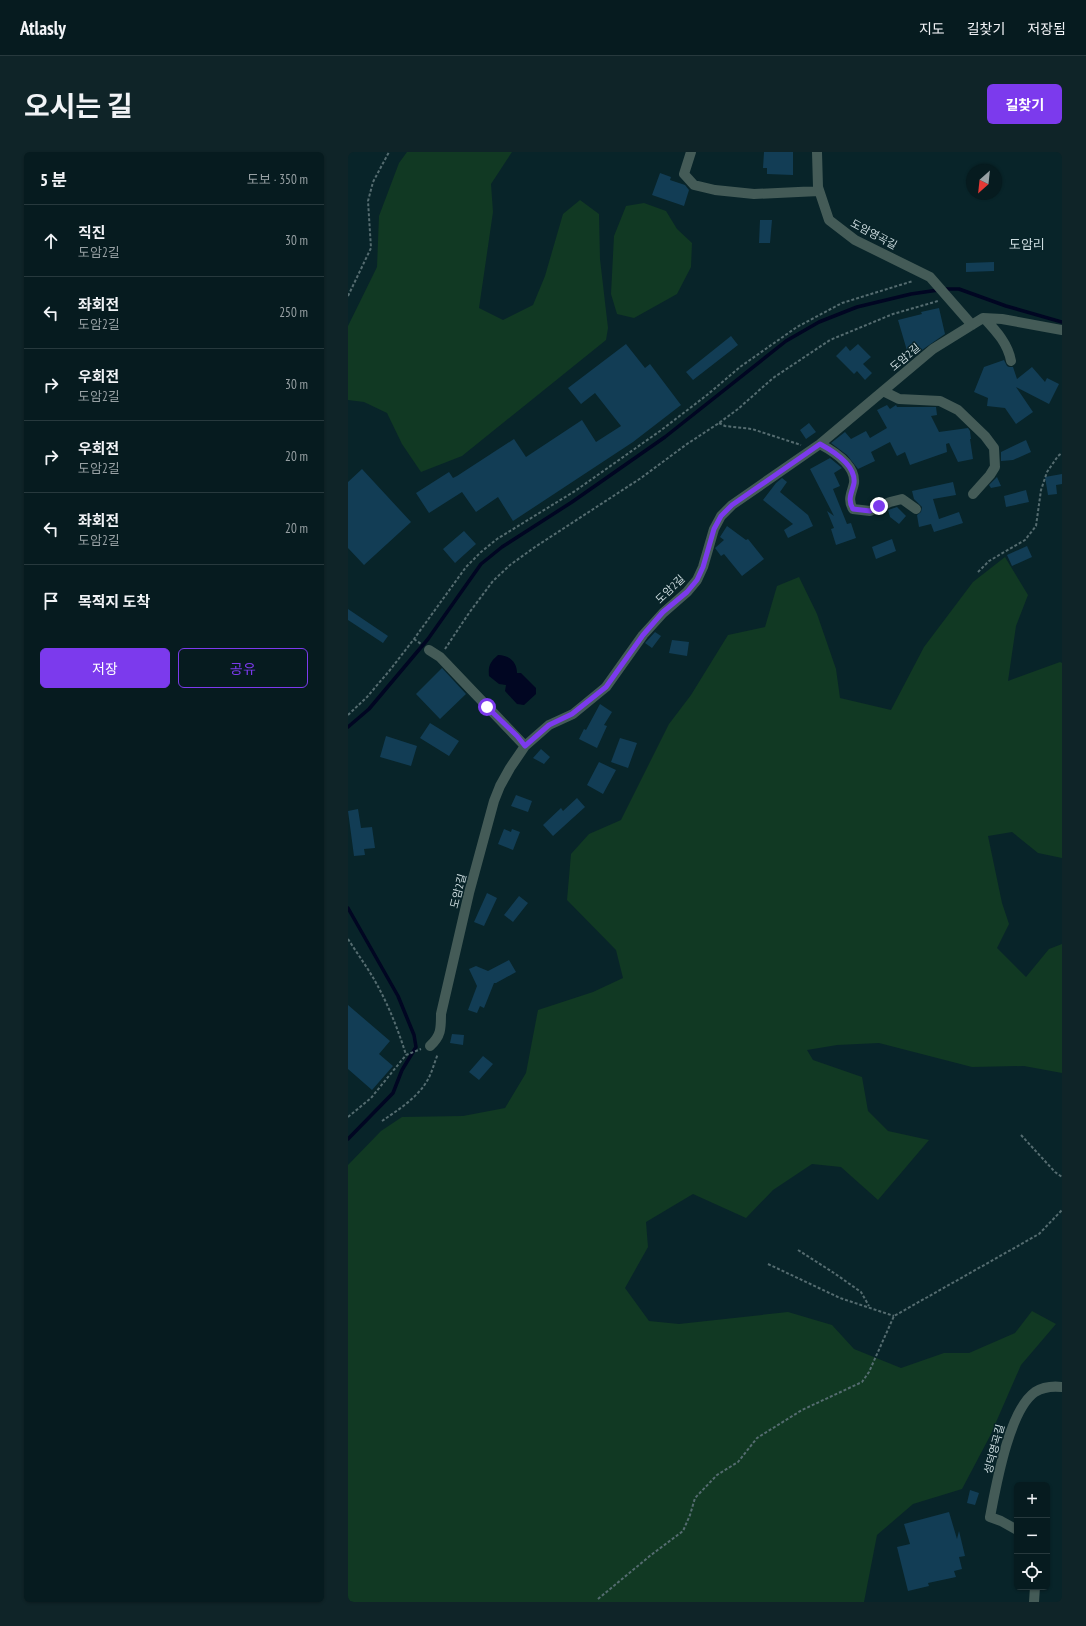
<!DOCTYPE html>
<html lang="ko">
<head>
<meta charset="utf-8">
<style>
	:root { --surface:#061b1f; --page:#0f2428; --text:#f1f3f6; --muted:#98a1a4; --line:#27393d; --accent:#7c3aed }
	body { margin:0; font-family:"PT Sans Narrow","Noto Sans KR",sans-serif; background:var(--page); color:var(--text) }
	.controls { position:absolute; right:12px; bottom:12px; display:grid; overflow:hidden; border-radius:6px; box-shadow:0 1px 3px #0004 }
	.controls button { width:36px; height:36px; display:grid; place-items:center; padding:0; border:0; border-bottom:1px solid var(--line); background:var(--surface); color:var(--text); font:20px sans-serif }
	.compass { position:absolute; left:618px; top:12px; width:36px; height:36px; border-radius:50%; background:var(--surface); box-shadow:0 1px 3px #0004; rotate:207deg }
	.stop { position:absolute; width:12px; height:12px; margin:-9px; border:3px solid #7c3aed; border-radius:50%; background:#fff }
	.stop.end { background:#7c3aed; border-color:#fff; box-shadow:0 1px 4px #0008 }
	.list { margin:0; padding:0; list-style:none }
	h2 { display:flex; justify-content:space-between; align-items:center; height:52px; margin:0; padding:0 16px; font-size:17px }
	h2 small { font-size:13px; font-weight:400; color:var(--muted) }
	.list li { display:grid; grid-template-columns:26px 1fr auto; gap:12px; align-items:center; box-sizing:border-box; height:72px; padding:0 16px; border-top:1px solid var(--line) }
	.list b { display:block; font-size:15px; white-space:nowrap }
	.list p { margin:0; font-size:13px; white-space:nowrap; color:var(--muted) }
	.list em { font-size:13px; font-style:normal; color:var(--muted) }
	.actions { display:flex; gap:8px; padding:12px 16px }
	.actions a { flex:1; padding:9px 0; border:1px solid var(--accent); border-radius:6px; text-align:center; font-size:14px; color:var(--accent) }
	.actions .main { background:var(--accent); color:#fff }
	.icon { flex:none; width:22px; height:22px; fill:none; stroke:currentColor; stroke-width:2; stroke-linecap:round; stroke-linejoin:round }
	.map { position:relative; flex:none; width:714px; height:1450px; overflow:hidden; border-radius:6px }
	header { display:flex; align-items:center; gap:24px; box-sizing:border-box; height:56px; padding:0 20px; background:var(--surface); border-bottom:1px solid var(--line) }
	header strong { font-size:19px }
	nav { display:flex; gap:22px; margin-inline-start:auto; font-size:14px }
	.intro { display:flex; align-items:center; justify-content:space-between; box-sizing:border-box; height:96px; padding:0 24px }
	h1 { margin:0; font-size:28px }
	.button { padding:10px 18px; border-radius:6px; background:var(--accent); color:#fff; font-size:14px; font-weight:700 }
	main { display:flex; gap:24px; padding:0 24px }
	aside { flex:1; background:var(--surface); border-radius:6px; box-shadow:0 1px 3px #0004 }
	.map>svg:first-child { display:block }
	.green { fill:#113923 }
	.water { fill:#010622 }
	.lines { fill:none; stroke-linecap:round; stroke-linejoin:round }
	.stream { stroke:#010622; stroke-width:3.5 }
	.building { fill:#123d55 }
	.path { stroke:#556c70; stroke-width:2; stroke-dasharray:3 2; stroke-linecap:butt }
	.minor { stroke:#445b57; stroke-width:10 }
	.route { stroke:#7c3aed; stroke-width:5 }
	.labels { text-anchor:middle; stroke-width:3; stroke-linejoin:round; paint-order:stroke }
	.street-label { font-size:11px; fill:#cedde0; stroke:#082429 }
	.quarter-label { font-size:13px; fill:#cedde0; stroke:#082429 }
</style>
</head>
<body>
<header>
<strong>Atlasly</strong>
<nav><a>지도</a><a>길찾기</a><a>저장됨</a></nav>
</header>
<div class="intro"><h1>오시는 길</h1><a class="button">길찾기</a></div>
<main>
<aside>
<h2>5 분<small>도보 · 350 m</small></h2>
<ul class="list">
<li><svg class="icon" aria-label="ahead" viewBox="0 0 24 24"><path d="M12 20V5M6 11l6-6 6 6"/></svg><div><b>직진</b><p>도암2길</p></div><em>30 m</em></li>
<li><svg class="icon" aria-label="left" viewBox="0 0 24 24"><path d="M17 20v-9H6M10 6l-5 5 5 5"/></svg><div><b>좌회전</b><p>도암2길</p></div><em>250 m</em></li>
<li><svg class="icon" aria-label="right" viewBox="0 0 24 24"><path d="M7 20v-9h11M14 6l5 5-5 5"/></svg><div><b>우회전</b><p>도암2길</p></div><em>30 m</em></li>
<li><svg class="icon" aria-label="right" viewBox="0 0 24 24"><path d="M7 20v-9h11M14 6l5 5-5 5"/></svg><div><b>우회전</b><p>도암2길</p></div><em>20 m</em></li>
<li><svg class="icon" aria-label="left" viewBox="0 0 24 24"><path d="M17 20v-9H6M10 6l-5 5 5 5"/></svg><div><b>좌회전</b><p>도암2길</p></div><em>20 m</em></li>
<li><svg class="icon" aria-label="arrive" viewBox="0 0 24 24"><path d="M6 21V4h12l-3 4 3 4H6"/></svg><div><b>목적지 도착</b></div></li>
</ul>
<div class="actions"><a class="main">저장</a><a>공유</a></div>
</aside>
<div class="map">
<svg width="714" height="1450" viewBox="0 0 714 1450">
	<rect width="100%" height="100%" fill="#082429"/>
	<path class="green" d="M59,0H164L143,32L145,60L131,156L155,168L185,153L197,124L215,62L232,48L251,62L252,107L260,176L258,188L114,304L73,320L54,292L39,261L16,250L0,248V174L29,115L31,64L51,11Z
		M296,51L318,59L329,77L344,91L343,115L329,142L286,166L269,162L263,142L266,84L278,54Z
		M657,405L680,443L668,474L660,529L712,510L714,511V706L690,701L664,680L640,684L654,751L661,772L649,796L678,825L701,797L714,792V921L676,914L624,915L531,891L489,893L459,898L465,908L514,925L520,959L540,979L581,988L530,1048L493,1015L464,1012L425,1038L398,1066L345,1042L298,1070L300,1095L277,1136L301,1169L331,1172L440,1160L484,1173L506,1197L553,1216L596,1201H621L667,1181L684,1159L708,1172L673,1213L642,1284L614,1337L565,1352L529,1383L516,1450H0V1013L33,979L54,965L115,964L157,956L178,921L190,858L245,840L275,826L268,798L219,748L223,702L241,682L273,668L321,572L343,543L380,483L417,475L429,434L451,425L469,462L488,517L492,546L543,558L576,495L625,430Z"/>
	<path class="water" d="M150,503C161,503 169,510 169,521H173L188,536V542L176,553L169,552L157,539L158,533L151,532L141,524C140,514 142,510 150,503Z"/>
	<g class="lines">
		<path class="stream" d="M0,575L21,557L80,487L133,412L154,395L224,350L317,285L438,189L471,170L509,155L563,142L597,137H611L658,154L714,170
			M0,756L50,844L66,883L68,895L54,918L45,941L0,987"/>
	</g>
	<path class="building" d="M416,0H445V23L419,22V16H415Z
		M312,21L323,25L322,28L337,33L341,38L336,54L304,43Z
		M412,68H424L422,91H411Z
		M646,110V119L618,120V111Z
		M591,156L597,182L574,198L560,202L550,168L574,162L573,160Z
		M383,184L390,193L345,228L338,220Z
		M278,192L297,216L302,212L333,253L285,290L165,369L150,345L128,360L114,340L81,361L68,341L101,320L105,326L109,324L166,287L178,305L234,268L248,290L273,274L247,241L233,252L220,236Z
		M510,192L523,205L515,212L524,221L517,228L509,219L506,222L488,204L498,194L502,199Z
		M656,208L659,214L661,215H665L669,227L684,215L697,230L699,226L711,232L701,252L668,235L685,260L668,272L657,256L639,254L640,246L626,240L636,215Z
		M539,253L542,257L548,253L549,255H588L589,263L583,264L591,280L620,276L622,279L623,287H622L625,307L610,310L601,291L598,292L599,300L562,313L557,300L549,304L542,290L523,300L527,309L510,317L499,303L483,291L497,280L503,287L518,279L522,286L539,276L529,258Z
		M461,271L468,280L458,287L452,278Z
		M678,288L683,300L665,308L653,309V300Z
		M482,306L494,316L486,321L492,334L485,337L499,372L503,371L508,386L488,393L483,377L486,376L479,359L486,364L462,317Z
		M14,317L63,370L16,413L0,396V330Z
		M714,322V332L708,333L709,342L700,343L697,325Z
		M649,325L653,334L643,336L641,333Z
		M434,326L439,330L432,340L460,363L465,374L440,386L436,378L445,372L415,348L428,331Z
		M605,330L608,343L585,347L591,367L611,360L615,371L586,380L583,372L571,375L569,363L573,360L574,355L566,347L564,339Z
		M678,338L681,350L658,355L656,344Z
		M549,355L558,364L551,372L542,365L540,358Z
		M379,374L398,388L400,387L416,407L394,424L376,402L373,404L367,396L376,388L372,385Z
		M116,379L128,392L107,411L95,397Z
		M544,387L548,399L528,407L524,395Z
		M679,394L684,405L664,414L659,403Z
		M0,457L40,484L35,491L0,468Z
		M307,480L313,484L304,496L297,491Z
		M324,488L341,490L339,504L321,501Z
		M94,516L118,542L92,567L68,542Z
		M252,552L264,560L256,573L259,574L249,596L231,587L236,577L238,578Z
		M82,571L111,589L101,604L72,586Z
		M38,584L69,594L63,614L32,605Z
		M272,586L289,591L280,616L263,610Z
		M193,597L202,605L196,612L185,606Z
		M251,610L268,618L255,642L239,633Z
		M168,643L184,649L180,660L163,654Z
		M229,646L237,655L205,684L195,673L213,656L215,659Z
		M10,657L13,676L24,675L27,696L16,697L17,703L6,704L0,659Z
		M156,677L163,680L164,677L172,680L165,698L150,692Z
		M139,741L149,746L136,774L126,770Z
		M171,744L180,751L165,770L156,763Z
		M161,808L168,820L148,831H146L136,856L132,854L129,861L120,858L129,834L121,817L128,814L140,819Z
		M0,853L42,889L31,902L45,914L24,938L0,917Z
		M104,882L116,883L115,893L102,891Z
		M135,904L145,912L131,928L121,920Z
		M622,1338L631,1341L627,1353L619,1351Z
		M601,1360L609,1387L611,1379L617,1404L611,1405L614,1417L606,1419L608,1425L580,1431L581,1434L560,1439L549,1395L562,1392L556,1372Z"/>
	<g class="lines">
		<path class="path" d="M0,144L23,96L20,49L25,30L41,0
			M371,271L377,274L404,277L453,293
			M630,420L641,409L677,388L688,374L693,338L699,320L710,304L714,301
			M66,487L73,492
			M97,497L121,461L145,429L162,413L187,395L293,326L339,292L371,271L390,257L425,226L482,188L545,162L590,149
			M0,563L19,545L42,518L66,487L118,415L133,400L149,387L227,339L312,279L359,243L392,215L449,175L494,151L565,129
			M0,787C9,801 19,815 27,829C40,852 50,877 58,903
			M0,965L23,946L58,903L73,897
			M34,969C50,958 69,946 79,929C84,921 86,911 90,902
			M673,983L707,1020L714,1025
			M450,1098L486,1121L513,1140L521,1154
			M420,1112L492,1146L546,1164
			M250,1447L303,1403L335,1379L342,1363L347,1346L369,1323L390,1310L409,1286L454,1258L514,1230L521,1220L546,1164L691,1082L714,1058"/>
		<path class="minor" d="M343,0L336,22L346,33L367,38L406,42L471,39
			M469,0L470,35L481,68L507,88L582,125L624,173
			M637,167C649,180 660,192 663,209
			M535,239L551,247L592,249L610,258L637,284L646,296L647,315L642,323L625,342
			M472,292C485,299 508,313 506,331C504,341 499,347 505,357L522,359L542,350L554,347L568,357
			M81,498L92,505L177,594
			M82,894C93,884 93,877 93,862L121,741L146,649L152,634L162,616L177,594L201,573L225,562L258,535L295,483L315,461L339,440L349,428L355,415L366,377L373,364L384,353L472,292L585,197L635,166L654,167L714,178
			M669,1378L653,1369L642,1365C648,1334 661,1258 687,1240C695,1235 705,1234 714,1235
			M686,1450L687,1435"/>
	</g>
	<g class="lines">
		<path class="route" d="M139,555L169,584L177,594L201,573L224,562L258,535L295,483L315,460L339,440L349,428L355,415L366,377L373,364L384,353L472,292C485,299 508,313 506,331C504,341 499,347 505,357L522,359L531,354"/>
	</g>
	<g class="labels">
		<g class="street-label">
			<text transform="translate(526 82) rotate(28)" y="4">도암영곡길</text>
			<text transform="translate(557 205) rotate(-40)" y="4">도암2길</text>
			<text transform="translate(322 437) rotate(-44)" y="4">도암2길</text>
			<text transform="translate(110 739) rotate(-76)" y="4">도암2길</text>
			<text transform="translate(646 1297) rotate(-75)" y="4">성덕영곡길</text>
		</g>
		<g class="quarter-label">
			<text x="679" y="97">도암리</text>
		</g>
	</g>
</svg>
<div class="controls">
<button>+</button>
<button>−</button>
<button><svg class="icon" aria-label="locate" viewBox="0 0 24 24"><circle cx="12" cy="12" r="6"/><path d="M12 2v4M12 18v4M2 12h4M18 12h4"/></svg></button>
</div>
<svg class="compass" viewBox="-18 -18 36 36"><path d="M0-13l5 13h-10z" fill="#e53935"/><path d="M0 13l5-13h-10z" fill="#98a1a4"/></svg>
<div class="stop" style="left:139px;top:555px"></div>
<div class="stop end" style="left:531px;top:354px"></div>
</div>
</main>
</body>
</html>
